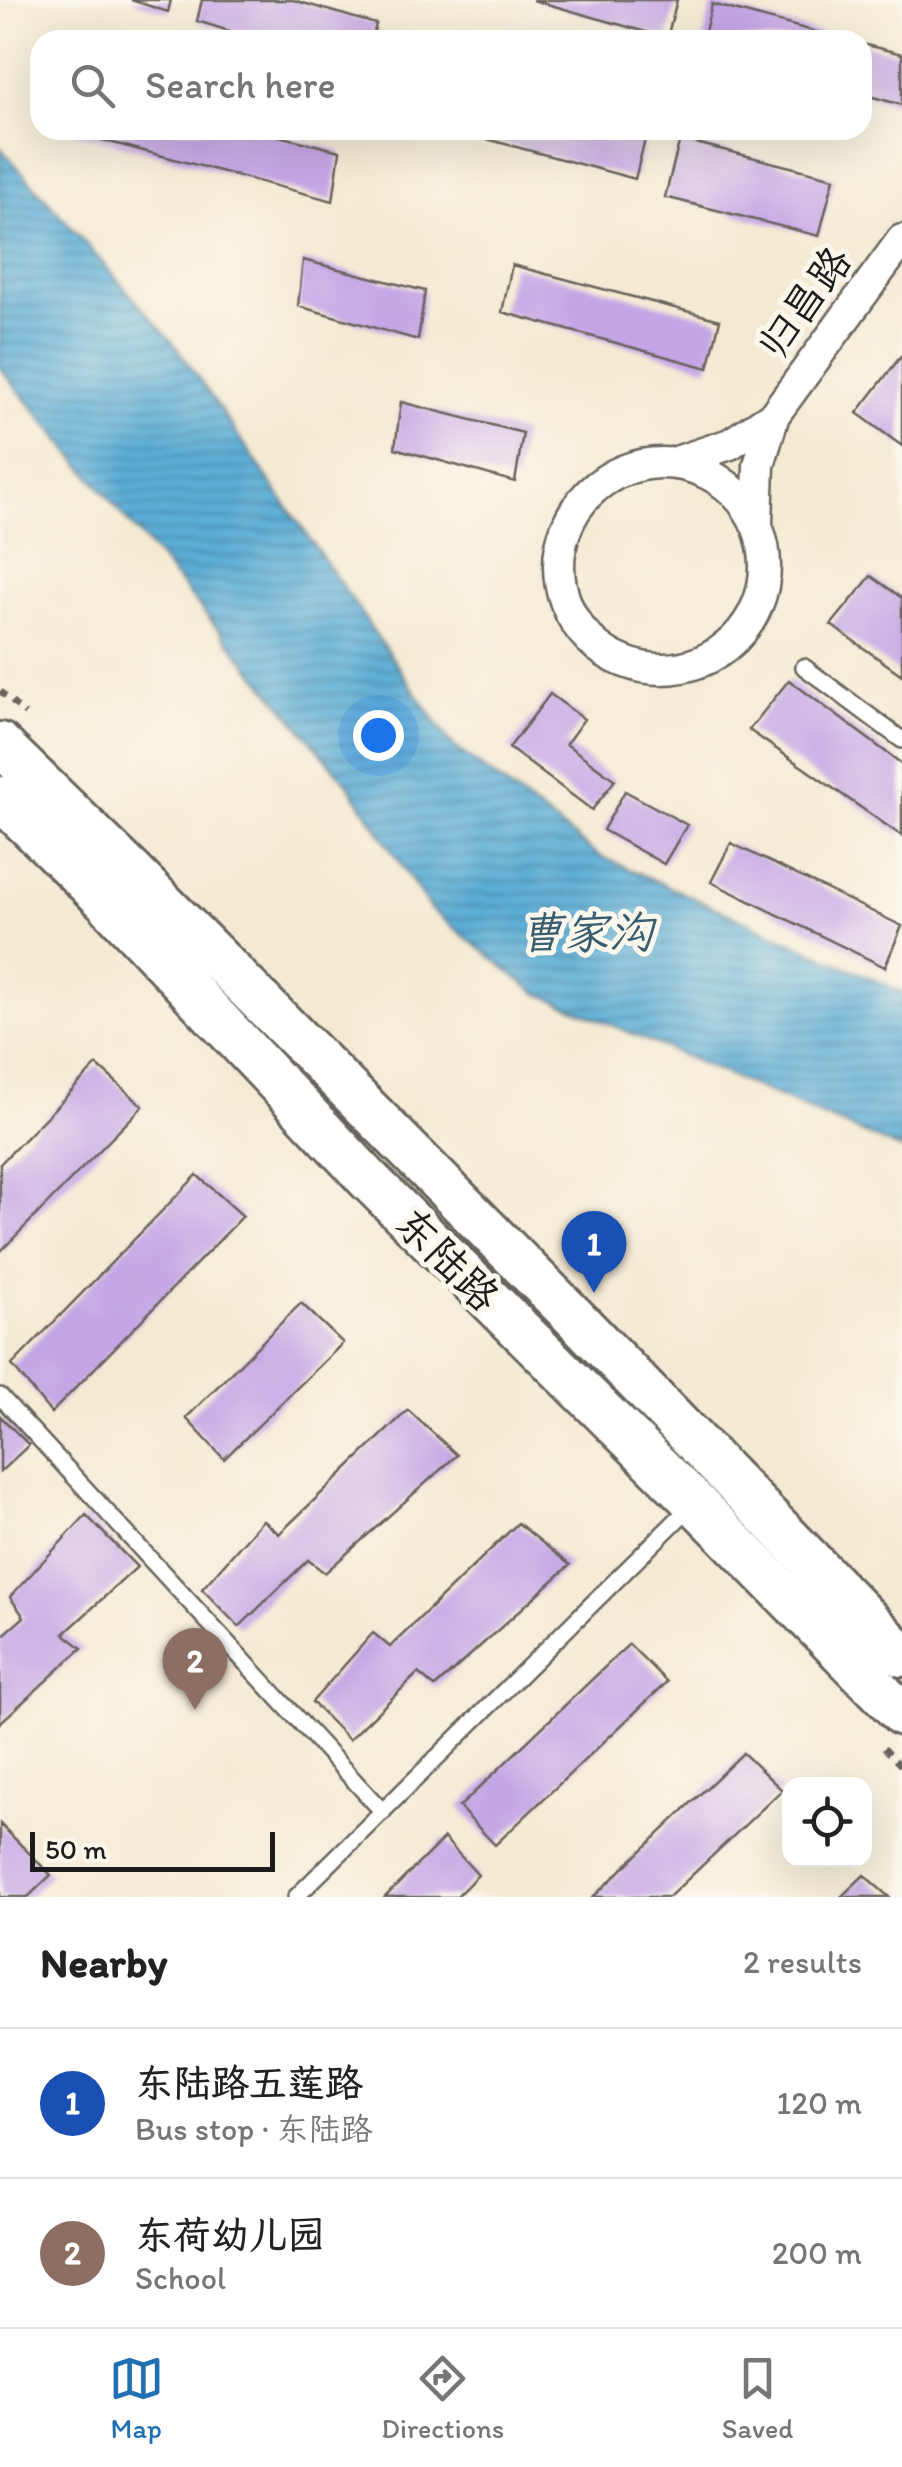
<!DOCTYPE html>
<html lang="en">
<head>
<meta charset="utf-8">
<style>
	:root { --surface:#fff; --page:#f6f6f6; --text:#222; --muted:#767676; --line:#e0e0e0; --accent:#1f6fb2 }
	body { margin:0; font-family:Itim,"LXGW WenKai TC",sans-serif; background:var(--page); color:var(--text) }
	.controls { position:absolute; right:30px; bottom:30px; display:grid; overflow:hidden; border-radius:20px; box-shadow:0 10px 40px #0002 }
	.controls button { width:90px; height:90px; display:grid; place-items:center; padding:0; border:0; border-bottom:2px solid var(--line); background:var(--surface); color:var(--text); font:50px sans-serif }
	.scale { position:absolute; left:30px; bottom:25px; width:245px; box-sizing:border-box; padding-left:10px; border:5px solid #1c1c1c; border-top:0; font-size:28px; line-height:35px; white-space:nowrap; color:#1c1c1c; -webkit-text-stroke:8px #fbf7ec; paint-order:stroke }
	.you { position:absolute; left:378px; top:735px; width:35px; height:35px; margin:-25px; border:8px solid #fff; border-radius:50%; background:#1a73e8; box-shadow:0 0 0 15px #1a73e833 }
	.badge { display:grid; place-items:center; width:65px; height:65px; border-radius:50%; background:var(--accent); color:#fff; font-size:32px; font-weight:700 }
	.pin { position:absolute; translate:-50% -82px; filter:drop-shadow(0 2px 5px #0008) }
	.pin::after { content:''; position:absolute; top:52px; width:35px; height:30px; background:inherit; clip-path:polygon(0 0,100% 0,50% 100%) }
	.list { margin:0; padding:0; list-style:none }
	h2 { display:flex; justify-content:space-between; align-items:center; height:130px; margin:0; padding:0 40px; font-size:42px }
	h2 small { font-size:32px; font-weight:400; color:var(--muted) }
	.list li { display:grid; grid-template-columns:65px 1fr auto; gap:30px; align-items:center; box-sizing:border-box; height:150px; padding:0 40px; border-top:2px solid var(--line) }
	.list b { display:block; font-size:38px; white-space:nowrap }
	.list p { margin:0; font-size:32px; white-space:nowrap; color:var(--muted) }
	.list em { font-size:32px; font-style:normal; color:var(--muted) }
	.icon { flex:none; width:55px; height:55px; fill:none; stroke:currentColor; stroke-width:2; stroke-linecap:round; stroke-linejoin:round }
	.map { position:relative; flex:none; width:902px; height:1897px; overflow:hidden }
	.search { position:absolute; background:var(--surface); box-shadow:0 10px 40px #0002; left:30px; right:30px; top:30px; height:110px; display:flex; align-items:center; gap:25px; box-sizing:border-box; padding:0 35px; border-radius:30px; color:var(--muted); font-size:38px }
	.sheet { height:430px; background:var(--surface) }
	nav { display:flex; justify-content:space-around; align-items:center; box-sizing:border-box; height:140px; border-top:2px solid var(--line); background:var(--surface); font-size:28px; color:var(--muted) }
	nav a { display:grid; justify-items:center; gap:5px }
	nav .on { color:var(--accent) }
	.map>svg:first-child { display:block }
	.water { fill:url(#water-rules); stroke:#3c6479; stroke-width:2.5 }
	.building { fill:#c5a5e5 }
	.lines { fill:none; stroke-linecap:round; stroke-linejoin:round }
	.service-casing { stroke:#68645c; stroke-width:20 }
	.minor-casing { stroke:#68645c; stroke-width:35 }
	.secondary-casing { stroke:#68645c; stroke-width:48 }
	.path { stroke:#68645c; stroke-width:6; stroke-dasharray:8 8; stroke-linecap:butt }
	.service { stroke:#fff; stroke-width:15 }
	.minor { stroke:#fff; stroke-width:30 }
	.secondary { stroke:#fff; stroke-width:42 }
	.labels { text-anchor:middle; stroke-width:10; stroke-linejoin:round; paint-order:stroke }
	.street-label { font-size:42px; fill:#1c1c1c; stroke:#fbf7ec }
	.water-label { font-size:45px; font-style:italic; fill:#395d70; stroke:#fbf7ec }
</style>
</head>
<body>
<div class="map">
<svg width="902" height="1897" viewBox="0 0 902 1897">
	<defs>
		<pattern id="water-rules" width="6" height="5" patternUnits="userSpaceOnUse" patternTransform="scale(2.5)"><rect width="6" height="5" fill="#5cadd6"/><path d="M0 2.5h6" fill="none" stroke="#4b8cad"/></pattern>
	</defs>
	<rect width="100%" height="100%" fill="#fbf7ec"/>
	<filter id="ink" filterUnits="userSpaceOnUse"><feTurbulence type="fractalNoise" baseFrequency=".01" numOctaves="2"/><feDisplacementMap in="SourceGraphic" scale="20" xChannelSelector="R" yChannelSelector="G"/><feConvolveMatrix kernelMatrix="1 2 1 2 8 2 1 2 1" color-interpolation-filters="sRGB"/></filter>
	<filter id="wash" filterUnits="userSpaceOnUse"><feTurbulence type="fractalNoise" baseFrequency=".0048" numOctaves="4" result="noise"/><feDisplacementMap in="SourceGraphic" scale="40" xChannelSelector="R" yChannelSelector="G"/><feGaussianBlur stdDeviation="2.25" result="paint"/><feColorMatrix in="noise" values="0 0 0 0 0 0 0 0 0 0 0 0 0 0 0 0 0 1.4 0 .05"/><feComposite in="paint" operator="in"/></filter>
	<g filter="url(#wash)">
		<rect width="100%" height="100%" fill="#f4ead3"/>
		<path class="water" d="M0,147L177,347L452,745L598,855L902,992V1150L535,992L430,909L350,787L0,368Z"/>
		<g id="blocks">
			<path class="building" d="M131,0H171L168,12Z
				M202,0H293L376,24L372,40H258L197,21Z
				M533,0H677L667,38Z
				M712,4L843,39V40H703Z
				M862,44L902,54V105L862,94Z
				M254,130L340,151L333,201L68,131Z
				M639,130L647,132L635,179L457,131Z
				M680,139L834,178L819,236L665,197Z
				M303,260L425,291L418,340L298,306Z
				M512,265L720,320L708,368L502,312Z
				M902,355V446L857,413Z
				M401,402L523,433L515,482L395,448Z
				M871,576L902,598V675L831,625Z
				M789,680L902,764V836L749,730Z
				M550,694L584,719L566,744L615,780L592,810L509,748Z
				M625,791L687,825L664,864L603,830Z
				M731,843L902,926L885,967L711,882Z
				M97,1065L143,1106L0,1252V1164Z
				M197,1175L243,1216L51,1413L12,1365Z
				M301,1303L343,1343L224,1459L186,1418Z
				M408,1410L457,1455L325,1573L308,1560L239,1627L202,1589L263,1520L279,1534Z
				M0,1416L29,1445L0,1472Z
				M86,1515L137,1567L64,1634L82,1648L0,1723V1638L24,1617L10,1597Z
				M518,1523L570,1565L435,1687L418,1673L349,1740L312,1702L373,1633L390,1647Z
				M629,1644L667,1682L495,1845L459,1807Z
				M743,1753L782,1790L669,1897H593Z
				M0,1824L51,1875L28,1897H0Z
				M444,1838L478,1875L456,1897H385Z
				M864,1875L889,1897H841Z"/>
		</g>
	</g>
	<g filter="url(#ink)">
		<use href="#blocks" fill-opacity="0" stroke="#68645c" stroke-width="2.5"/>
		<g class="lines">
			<defs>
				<path id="service" d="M804,667L902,740
					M0,1396L383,1812
					M296,1897L691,1506"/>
				<path id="minor" d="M559 566a103 103 0 1 1 206 0a103 103 0 1 1-206 0Z
					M673,463L730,444L774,415L902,240
					M757,524L759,465L774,415"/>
				<path id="secondary" d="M0,744L133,873L577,1320L902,1655
					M0,798L105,900L369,1180L694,1502L902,1714"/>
			</defs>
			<use href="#service" class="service-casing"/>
			<use href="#minor" class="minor-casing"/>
			<use href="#secondary" class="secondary-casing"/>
			<path class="path" d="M0,691L25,714
				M884,1748L902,1767"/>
			<use href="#service" class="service"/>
			<use href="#minor" class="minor"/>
			<use href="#secondary" class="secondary"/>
		</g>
	</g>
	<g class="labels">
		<g class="street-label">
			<text transform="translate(804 302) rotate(-54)" y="15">归昌路</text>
			<text transform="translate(448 1259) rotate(45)" y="15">东陆路</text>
		</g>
		<g class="water-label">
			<text x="586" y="948">曹家沟</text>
		</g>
	</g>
</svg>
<div class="controls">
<button><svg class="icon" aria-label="locate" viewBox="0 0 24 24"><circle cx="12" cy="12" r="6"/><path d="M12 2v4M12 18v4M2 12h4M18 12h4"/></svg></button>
</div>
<div class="scale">50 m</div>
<div class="you"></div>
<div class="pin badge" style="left:594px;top:1293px;background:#1a4fb4">1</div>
<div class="pin badge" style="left:195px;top:1710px;background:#8d6e63">2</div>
<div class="search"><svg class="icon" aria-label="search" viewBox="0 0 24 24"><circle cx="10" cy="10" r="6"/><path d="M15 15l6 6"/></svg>Search here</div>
</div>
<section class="sheet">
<h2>Nearby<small>2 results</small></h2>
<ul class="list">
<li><span class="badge" style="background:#1a4fb4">1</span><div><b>东陆路五莲路</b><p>Bus stop · 东陆路</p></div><em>120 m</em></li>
<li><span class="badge" style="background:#8d6e63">2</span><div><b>东荷幼儿园</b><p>School</p></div><em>200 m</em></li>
</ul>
</section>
<nav>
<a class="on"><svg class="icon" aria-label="map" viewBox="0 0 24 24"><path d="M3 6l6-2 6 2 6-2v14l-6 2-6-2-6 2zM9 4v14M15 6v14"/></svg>Map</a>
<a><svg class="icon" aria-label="directions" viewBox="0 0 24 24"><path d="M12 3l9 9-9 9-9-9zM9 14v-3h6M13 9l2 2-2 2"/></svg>Directions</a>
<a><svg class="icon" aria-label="saved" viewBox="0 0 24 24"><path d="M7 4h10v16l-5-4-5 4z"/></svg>Saved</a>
</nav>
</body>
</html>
